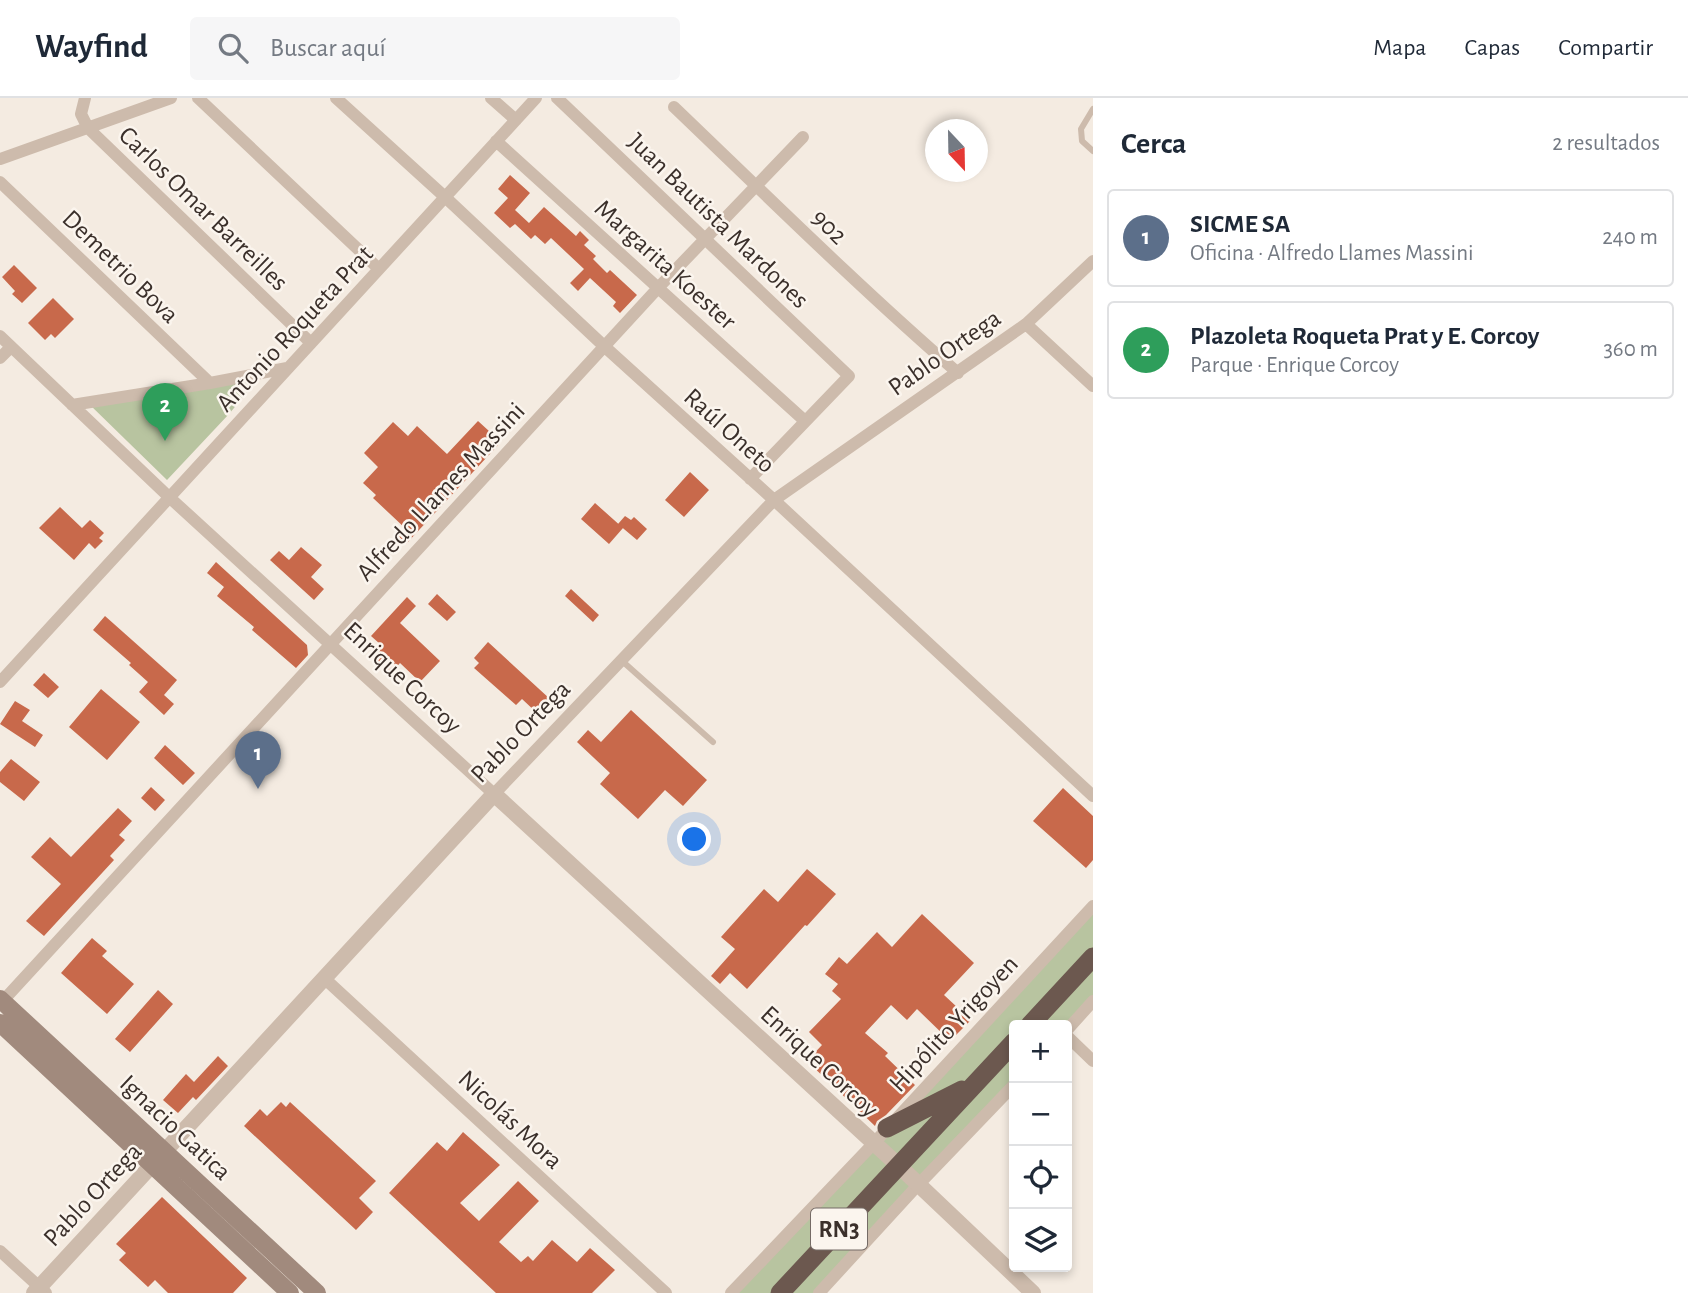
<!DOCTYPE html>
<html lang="es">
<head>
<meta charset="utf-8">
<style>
	:root { --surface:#fff; --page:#f6f6f7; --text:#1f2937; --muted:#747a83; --line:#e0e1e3; --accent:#1f5a5e }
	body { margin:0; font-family:"Alegreya Sans",sans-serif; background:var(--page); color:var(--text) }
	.controls { position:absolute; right:21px; bottom:21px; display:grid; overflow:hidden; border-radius:7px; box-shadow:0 4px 10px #0003 }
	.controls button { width:63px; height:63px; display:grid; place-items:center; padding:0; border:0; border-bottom:2px solid var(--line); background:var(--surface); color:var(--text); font:35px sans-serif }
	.compass { position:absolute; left:925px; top:21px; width:63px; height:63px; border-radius:50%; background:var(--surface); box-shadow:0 4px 10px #0003; rotate:158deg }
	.you { position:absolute; left:695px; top:742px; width:24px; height:24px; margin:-18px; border:5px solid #fff; border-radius:50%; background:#1a73e8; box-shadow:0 0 0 10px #1a73e833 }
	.badge { display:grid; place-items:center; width:46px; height:46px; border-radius:50%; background:var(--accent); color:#fff; font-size:23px; font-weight:700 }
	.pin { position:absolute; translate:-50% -58px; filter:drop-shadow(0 2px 4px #0008) }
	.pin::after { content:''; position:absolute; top:37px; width:24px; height:21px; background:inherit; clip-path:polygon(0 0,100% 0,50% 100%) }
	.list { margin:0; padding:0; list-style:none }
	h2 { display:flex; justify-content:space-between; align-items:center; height:91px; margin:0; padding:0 28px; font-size:30px }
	h2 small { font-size:23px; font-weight:400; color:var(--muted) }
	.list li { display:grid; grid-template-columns:46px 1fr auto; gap:21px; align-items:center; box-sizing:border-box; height:98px; margin:0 14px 14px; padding:0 14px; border:2px solid var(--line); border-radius:7px }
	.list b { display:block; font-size:26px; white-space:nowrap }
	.list p { margin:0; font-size:23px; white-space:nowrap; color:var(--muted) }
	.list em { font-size:23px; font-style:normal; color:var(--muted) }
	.icon { flex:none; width:38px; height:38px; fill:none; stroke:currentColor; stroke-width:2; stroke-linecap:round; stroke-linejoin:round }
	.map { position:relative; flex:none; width:1093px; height:1195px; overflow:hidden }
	header { display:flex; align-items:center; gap:42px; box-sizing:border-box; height:98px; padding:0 35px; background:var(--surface); border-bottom:2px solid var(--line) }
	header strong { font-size:33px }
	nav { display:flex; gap:38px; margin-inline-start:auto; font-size:24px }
	.search { width:490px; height:63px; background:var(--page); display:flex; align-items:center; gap:18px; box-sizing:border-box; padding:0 24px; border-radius:7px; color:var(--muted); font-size:26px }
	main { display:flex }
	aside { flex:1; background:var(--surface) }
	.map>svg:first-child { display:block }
	.green { fill:#b8c4a0 }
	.building { fill:#c8694b }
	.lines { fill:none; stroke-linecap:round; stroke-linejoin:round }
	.service { stroke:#cdbbac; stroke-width:6 }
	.minor { stroke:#cdbbac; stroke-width:12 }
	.tertiary { stroke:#cdbbac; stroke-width:16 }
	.secondary { stroke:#a18a7d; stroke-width:18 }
	.trunk { stroke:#6c584f; stroke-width:19 }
	.labels { text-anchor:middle; stroke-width:5; stroke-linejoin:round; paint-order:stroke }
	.shield { fill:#fbf5ee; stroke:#756b66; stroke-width:2 }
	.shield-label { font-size:24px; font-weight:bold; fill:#3b302b }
	.street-label { font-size:26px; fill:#3b302b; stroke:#fbf5ee }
</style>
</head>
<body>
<header>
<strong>Wayfind</strong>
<div class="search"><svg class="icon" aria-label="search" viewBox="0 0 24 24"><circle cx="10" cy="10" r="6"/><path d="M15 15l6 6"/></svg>Buscar aquí</div>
<nav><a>Mapa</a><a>Capas</a><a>Compartir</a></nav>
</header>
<main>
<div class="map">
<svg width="1093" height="1195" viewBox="0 0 1093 1195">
	<rect width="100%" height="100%" fill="#f4ebe1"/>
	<path class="green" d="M259,280L229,316L167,382L88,305Z
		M1093,808V903L1067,927H1014V987L819,1195H731Z"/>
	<path class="building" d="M510,77L530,95L515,112L529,125L544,109L576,138L580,133L589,142L584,147L596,158L593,161L607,175L610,172L637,197L620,215L613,208L616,204L590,180L578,193L570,185L584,171L551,140L545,146L535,137L531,141L515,126L510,130L494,115L508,100L498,91Z
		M14,167L37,190L22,205L12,196L15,193L2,179Z
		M53,200L74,221L55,240L51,236L45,242L28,225Z
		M478,323L501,344L406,446L399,439L406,431L373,400L376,397L363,385L378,369L364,355L393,324L408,338L417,328L447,356Z
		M690,374L709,392L684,419L665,402Z
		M595,405L623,430L609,446L581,421Z
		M60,409L82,430L90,422L104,435L99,440L103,443L95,451L89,445L74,462L39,430Z
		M625,418L631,422L634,419L647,431L637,442L618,426Z
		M301,449L322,467L311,479L324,491L314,502L270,462L279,453L289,462Z
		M216,464L307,547L308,557L296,570L252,532L254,529L217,498L224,489L207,475Z
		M571,491L599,517L593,524L565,498Z
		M437,496L456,514L447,523L428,506Z
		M407,499L416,508L400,525L440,563L420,584L400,565L391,575L380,564L378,566L370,557L380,546L371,538Z
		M105,518L177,582L164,597L174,606L164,617L139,594L148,584L129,567L131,565L93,532Z
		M488,544L550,601L537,615L522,601L516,607L474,570L479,565L474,560Z
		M44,575L59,589L48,600L33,587Z
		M101,591L140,624L107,662L69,629Z
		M15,603L30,612L22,623L43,637L35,649L0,626Z
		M631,612L707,682L683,708L665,692L638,721L600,686L610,675L577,644L588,632L601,644Z
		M165,647L195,675L183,687L154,660Z
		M11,661L40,684L24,703L0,684V674Z
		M151,689L165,702L155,713L141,700Z
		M1063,690L1093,718V762L1086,770L1033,723Z
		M118,710L132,723L119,737L125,742L110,758L114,762L44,838L26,823L61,786L31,759L50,739L71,759Z
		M807,771L836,796L807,828L805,827L747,891L730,875L720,886L711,878L735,851L721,839L764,791L778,804Z
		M922,816L974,865L944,897L971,922L950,943L917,911L907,922L891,907L865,935L888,955L885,958L915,987L886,1017L877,1023L875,1028L807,963L822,947L809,934L841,901L832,893L838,886L825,876L839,859L847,866L877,834L892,849Z
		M92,840L107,853L102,858L134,886L107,916L61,875Z
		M158,892L173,906L130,954L115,941Z
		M218,958L228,968L196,1002L193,999L178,1015L163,1002L186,976L194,984Z
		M281,1004L286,1009L290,1004L376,1083L359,1100L373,1114L356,1132L244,1028L260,1011L267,1018Z
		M463,1034L500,1067L460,1105L479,1123L518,1083L539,1103L499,1144L521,1164L528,1158L533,1163L552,1142L577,1164L590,1150L615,1172L592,1195H496L389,1095L437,1044L447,1053Z
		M162,1099L247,1180L233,1195H168L155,1182L148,1189L119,1162L126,1155L116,1146Z"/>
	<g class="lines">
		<path class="service" d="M1093,11L1081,31L1082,43L1093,53
			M621,562L713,644"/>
		<path class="minor" d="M85,0L81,16L88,30L311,245
			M198,0L379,171
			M336,0L445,99L605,249L774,402L1093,698
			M491,0L516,22
			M557,0L849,278L750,381
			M674,9C768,99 860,190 958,275
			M496,43L805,323
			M0,61L171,0
			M0,84L210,285
			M1026,226L1093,288
			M0,238L169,399L494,696L774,402L1026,226L1093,163
			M0,260L11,249
			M72,307L210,285L287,270
			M0,584L536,0
			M324,880L666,1195
			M0,906L658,190L803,39
			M1067,932L1093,903
			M1067,938L1093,963
			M0,1153L46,1195
			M731,1195L874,1045L1093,808
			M819,1195L918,1087L1014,987"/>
		<path class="tertiary" d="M34,1195L494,696L899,1068L1033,1195"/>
		<path class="secondary" d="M0,901L317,1195
			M0,925L290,1195"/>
		<path class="trunk" d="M1030,927L1093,859
			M887,1030L962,992
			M780,1195L1014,944"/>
	</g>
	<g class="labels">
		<rect class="shield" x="811" y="1110.5" width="56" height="41" rx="5"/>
		<g class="shield-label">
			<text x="839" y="1139">RN3</text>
		</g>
		<g class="street-label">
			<text transform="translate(204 110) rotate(44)" y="9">Carlos Omar Barreilles</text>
			<text transform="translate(719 122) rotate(44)" y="9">Juan Bautista Mardones</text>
			<text transform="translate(830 128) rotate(44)" y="9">902</text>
			<text transform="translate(666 166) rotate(42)" y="9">Margarita Koester</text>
			<text transform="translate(121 168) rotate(44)" y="9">Demetrio Bova</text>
			<text transform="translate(294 230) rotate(-47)" y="9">Antonio Roqueta Prat</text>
			<text transform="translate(944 254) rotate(-35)" y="9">Pablo Ortega</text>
			<text transform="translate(730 332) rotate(42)" y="9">Raúl Oneto</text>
			<text transform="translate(440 393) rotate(-47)" y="9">Alfredo Llames Massini</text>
			<text transform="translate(403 579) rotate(43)" y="9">Enrique Corcoy</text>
			<text transform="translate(520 633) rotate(-46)" y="9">Pablo Ortega</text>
			<text transform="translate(953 925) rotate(-47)" y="9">Hipólito Yrigoyen</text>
			<text transform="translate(820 963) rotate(43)" y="9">Enrique Corcoy</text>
			<text transform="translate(511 1021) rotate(43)" y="9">Nicolás Mora</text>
			<text transform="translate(176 1029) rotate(43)" y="9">Ignacio Gatica</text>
			<text transform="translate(92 1096) rotate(-47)" y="9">Pablo Ortega</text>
		</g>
	</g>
</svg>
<div class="controls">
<button>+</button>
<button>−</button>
<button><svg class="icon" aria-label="locate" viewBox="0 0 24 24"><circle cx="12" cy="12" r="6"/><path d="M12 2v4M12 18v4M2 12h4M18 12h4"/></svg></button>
<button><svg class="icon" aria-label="layers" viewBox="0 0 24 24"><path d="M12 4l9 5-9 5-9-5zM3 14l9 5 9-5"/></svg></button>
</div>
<svg class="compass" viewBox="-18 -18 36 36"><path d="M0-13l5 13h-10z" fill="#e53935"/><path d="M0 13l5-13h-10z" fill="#747a83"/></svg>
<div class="you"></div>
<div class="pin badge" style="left:258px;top:691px;background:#5c6f8a">1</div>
<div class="pin badge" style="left:165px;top:343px;background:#2e9e5b">2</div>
</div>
<aside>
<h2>Cerca<small>2 resultados</small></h2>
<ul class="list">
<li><span class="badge" style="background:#5c6f8a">1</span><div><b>SICME SA</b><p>Oficina · Alfredo Llames Massini</p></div><em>240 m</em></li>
<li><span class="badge" style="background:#2e9e5b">2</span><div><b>Plazoleta Roqueta Prat y E. Corcoy</b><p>Parque · Enrique Corcoy</p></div><em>360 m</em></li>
</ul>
</aside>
</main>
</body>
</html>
